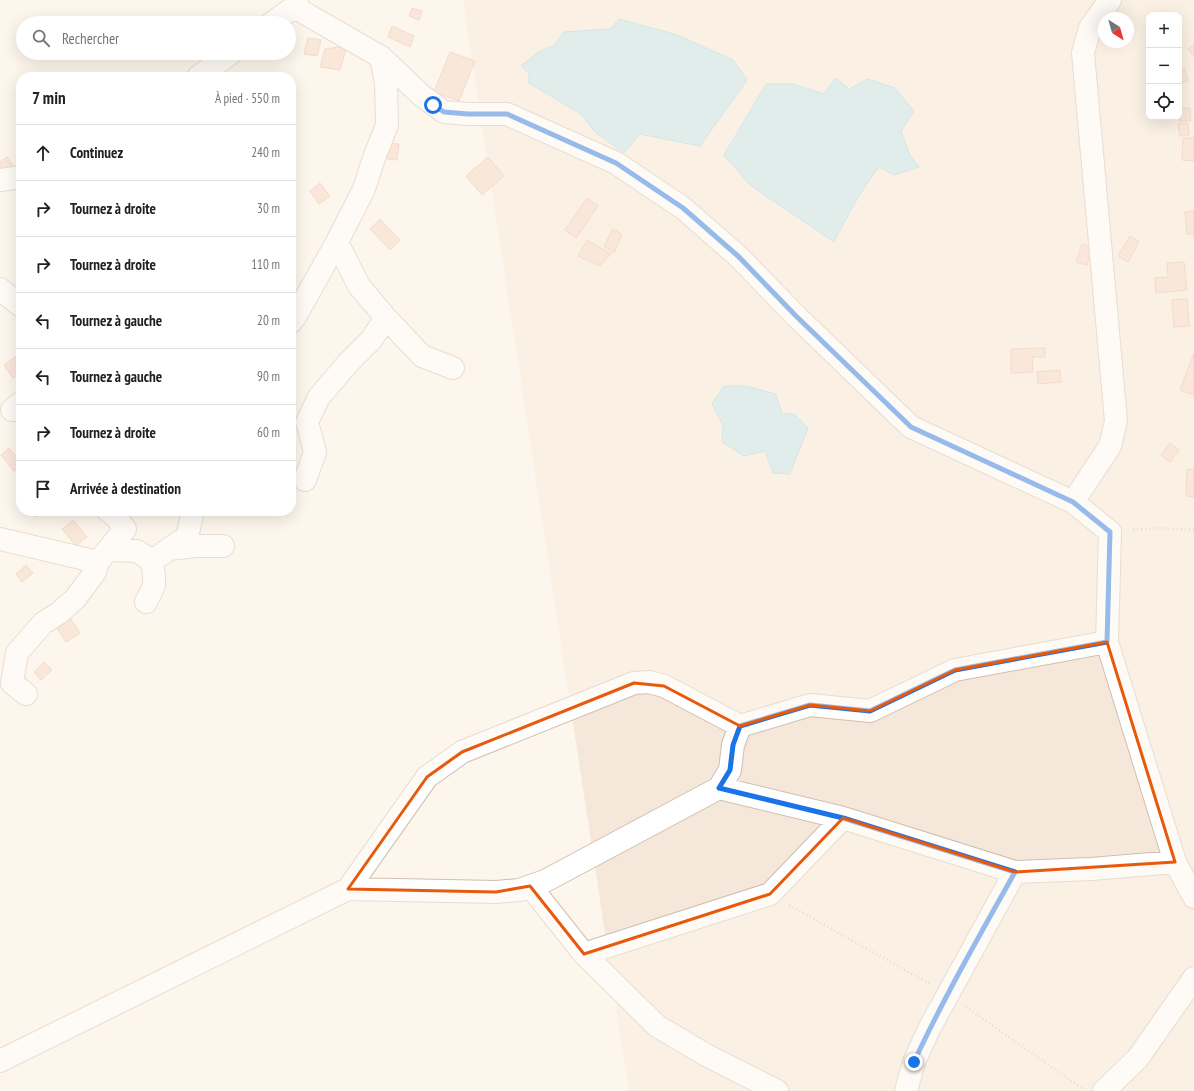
<!DOCTYPE html>
<html lang="fr">
<head>
<meta charset="utf-8">
<style>
	:root { --surface:#fff; --page:#f2f2f2; --text:#202124; --muted:#757577; --line:#e0e0e0 }
	body { margin:0; font-family:"PT Sans Narrow",sans-serif; background:var(--page); color:var(--text) }
	.controls { position:absolute; right:12px; top:12px; display:grid; overflow:hidden; border-radius:8px; box-shadow:0 4px 16px #0002 }
	.controls button { width:36px; height:36px; display:grid; place-items:center; padding:0; border:0; border-bottom:1px solid var(--line); background:var(--surface); color:var(--text); font:20px sans-serif }
	.compass { position:absolute; left:1098px; top:12px; width:36px; height:36px; border-radius:50%; background:var(--surface); box-shadow:0 4px 16px #0002; rotate:143deg }
	.stop { position:absolute; width:12px; height:12px; margin:-9px; border:3px solid #1a73e8; border-radius:50%; background:#fff }
	.stop.end { background:#1a73e8; border-color:#fff; box-shadow:0 1px 4px #0008 }
	.list { margin:0; padding:0; list-style:none }
	h2 { display:flex; justify-content:space-between; align-items:center; height:52px; margin:0; padding:0 16px; font-size:17px }
	h2 small { font-size:13px; font-weight:400; color:var(--muted) }
	.list li { display:grid; grid-template-columns:26px 1fr auto; gap:12px; align-items:center; box-sizing:border-box; height:56px; padding:0 16px; border-top:1px solid var(--line) }
	.list b { display:block; font-size:15px; white-space:nowrap }
	.list em { font-size:13px; font-style:normal; color:var(--muted) }
	.icon { flex:none; width:22px; height:22px; fill:none; stroke:currentColor; stroke-width:2; stroke-linecap:round; stroke-linejoin:round }
	.map { position:relative; flex:none; width:1194px; height:1091px; overflow:hidden }
	.search { position:absolute; background:var(--surface); box-shadow:0 4px 16px #0002; left:16px; top:16px; width:280px; height:44px; display:flex; align-items:center; gap:10px; box-sizing:border-box; padding:0 14px; border-radius:22px; color:var(--muted); font-size:15px }
	.panel { position:absolute; background:var(--surface); box-shadow:0 4px 16px #0002; left:16px; top:72px; width:280px; height:444px; border-radius:16px }
	.map>svg:first-child { display:block }
	.residential { fill:#f5e8da; fill-rule:evenodd }
	.water { fill:#bfe3e8; stroke:#a5d3da }
	.building { fill:#f3d5c3; stroke:#e6bba3 }
	.lines { fill:none; stroke-linecap:round; stroke-linejoin:round }
	.minor-casing { stroke:#d1beb0; stroke-width:24 }
	.path { stroke:#d9b8a5; stroke-width:2.5; stroke-dasharray:1 3; stroke-linecap:butt }
	.minor { stroke:#fff; stroke-width:22 }
	.route { stroke:#1a73e8; stroke-width:5 }
	.marked { fill:none; stroke:#e8590c; stroke-width:3; stroke-linejoin:round }
</style>
</head>
<body>
<div class="map">
<svg width="1194" height="1091" viewBox="0 0 1194 1091">
	<rect width="100%" height="100%" fill="#fdf6ec"/>
	<path class="residential" d="M463,0H1194V1091H629ZM1149,15H1179V117H1149ZM1104,18H1128V42H1104Z"/>
	<path class="water" d="M619,19L677,35L733,60L747,80L700,146L640,134L624,153L595,132L581,114L529,83V74L521,66L538,52L553,46L564,32L610,29Z
		M836,78L849,89L868,79L895,88L914,111L901,131L910,155L919,167L894,175L879,167C861,190 847,216 834,242L750,185L724,155L766,84H793L824,94Z
		M724,386H747L776,394L782,414H794L808,428L790,474L773,473L765,451L744,456L722,442L723,425L712,404Z"/>
	<path class="building" d="M412,8L422,11L419,20L409,16Z
		M392,26L414,36L410,47L388,37Z
		M308,38L321,40L317,56L304,54Z
		M1194,44V56L1188,49Z
		M347,46L340,70L320,67L325,49Z
		M450,52L475,61L459,101L434,92Z
		M1184,68L1188,81L1179,83V70Z
		M1179,108H1190L1191,121H1179Z
		M1188,123L1189,135L1180,136L1178,124Z
		M1183,138H1194V161L1182,160Z
		M388,143L399,144L397,160L387,159Z
		M7,157L18,173H0V162Z
		M488,157L504,176L482,195L466,176Z
		M320,183L330,196L319,204L310,191Z
		M587,198L598,206L576,238L565,230Z
		M1194,211V234H1187L1185,212Z
		M380,219L400,240L390,250L370,229Z
		M613,229L622,234L614,253L604,246Z
		M1130,236L1139,242L1128,262L1118,256Z
		M587,240L611,254L600,266L578,256Z
		M1082,244L1092,247L1087,265L1076,262Z
		M1184,262L1187,290L1156,293L1155,278L1168,277L1167,263Z
		M1187,299L1189,326L1174,327L1172,300Z
		M1045,348V357H1032L1033,372L1011,373V349Z
		M21,353V372L13,378L4,365Z
		M1194,353V395L1180,390Z
		M1060,370L1061,382L1038,384L1037,372Z
		M1170,443L1179,450L1170,462L1161,455Z
		M9,448L21,463V465L14,471L1,455Z
		M1187,469L1194,470V497L1186,496Z
		M31,511H44L36,517Z
		M73,520L87,537L76,546L62,529Z
		M26,565L33,573L22,582L16,574Z
		M66,612L80,633L66,642L52,621Z
		M44,662L52,670L41,680L34,672Z"/>
	<g class="lines">
		<defs>
			<path id="minor" d="M294,7L381,57L421,95L444,112L468,114H507L616,163L683,208L739,257L796,316L911,427L1073,502L1110,532L1107,642L1175,862L1194,897
				M272,23L294,7L297,0
				M198,77L231,53
				M0,180L21,177
				M0,289L21,306
				M386,318L422,356L453,368
				M291,322L295,317L337,242L364,189L375,155L387,125L386,83L381,57
				M21,403L12,410H21
				M305,480L315,452L307,422L319,397L348,363L371,340L386,318L359,286L337,242
				M1073,502L1110,446L1116,421L1083,53L1090,28L1110,0
				M0,539L98,562
				M169,549L187,537L193,511
				M109,550L137,551L152,561L154,576V586L146,602
				M152,561L169,549L196,546H223
				M26,694L12,683L17,653L43,623L59,613L75,599L95,572L98,562L125,529L116,517L108,511
				M719,788L843,818L1015,872L1091,869L1175,862
				M530,886L584,954L657,1026L706,1055L777,1091
				M348,889L496,892L519,890L545,881L719,788L730,770L733,745L740,726L810,705L870,711L955,670L1107,642
				M584,954L770,894L843,818
				M0,1061L348,889L427,777L462,752L634,683L649,682L664,686L740,726
				M906,1091L914,1062L929,1029L1015,872
				M1104,1091L1138,1058L1194,978"/>
		</defs>
		<use href="#minor" class="minor-casing"/>
		<path class="path" d="M1133,530L1157,528L1194,530
			M789,905L930,984
			M966,1007L1083,1089"/>
		<use href="#minor" class="minor"/>
	</g>
	<g class="lines">
		<path class="route" d="M433,105L444,112L468,114H507L616,163L683,208L739,257L796,316L911,427L1073,502L1110,532L1107,642L955,670L870,711L810,705L740,726L733,745L730,770L719,788L843,818L1015,872C980,935 944,997 914,1062"/>
	</g>
	<path d="M0 0H1194V1091H0ZM1107,642L1175,862L1015,872L843,818L770,894L584,954L530,886L496,892L348,889L427,777L462,752L634,683L664,686L740,726L810,705L870,711L955,670Z" fill="#fdf6ec" fill-opacity=".55" fill-rule="evenodd"/>
	<path class="marked" d="M1107,642L1175,862L1015,872L843,818L770,894L584,954L530,886L496,892L348,889L427,777L462,752L634,683L664,686L740,726L810,705L870,711L955,670Z"/>
</svg>
<div class="controls">
<button>+</button>
<button>−</button>
<button><svg class="icon" aria-label="locate" viewBox="0 0 24 24"><circle cx="12" cy="12" r="6"/><path d="M12 2v4M12 18v4M2 12h4M18 12h4"/></svg></button>
</div>
<svg class="compass" viewBox="-18 -18 36 36"><path d="M0-13l5 13h-10z" fill="#e53935"/><path d="M0 13l5-13h-10z" fill="#757577"/></svg>
<div class="stop" style="left:433px;top:105px"></div>
<div class="stop end" style="left:914px;top:1062px"></div>
<div class="search"><svg class="icon" aria-label="search" viewBox="0 0 24 24"><circle cx="10" cy="10" r="6"/><path d="M15 15l6 6"/></svg>Rechercher</div>
<section class="panel">
<h2>7 min<small>À pied · 550 m</small></h2>
<ul class="list">
<li><svg class="icon" aria-label="ahead" viewBox="0 0 24 24"><path d="M12 20V5M6 11l6-6 6 6"/></svg><div><b>Continuez</b></div><em>240 m</em></li>
<li><svg class="icon" aria-label="right" viewBox="0 0 24 24"><path d="M7 20v-9h11M14 6l5 5-5 5"/></svg><div><b>Tournez à droite</b></div><em>30 m</em></li>
<li><svg class="icon" aria-label="right" viewBox="0 0 24 24"><path d="M7 20v-9h11M14 6l5 5-5 5"/></svg><div><b>Tournez à droite</b></div><em>110 m</em></li>
<li><svg class="icon" aria-label="left" viewBox="0 0 24 24"><path d="M17 20v-9H6M10 6l-5 5 5 5"/></svg><div><b>Tournez à gauche</b></div><em>20 m</em></li>
<li><svg class="icon" aria-label="left" viewBox="0 0 24 24"><path d="M17 20v-9H6M10 6l-5 5 5 5"/></svg><div><b>Tournez à gauche</b></div><em>90 m</em></li>
<li><svg class="icon" aria-label="right" viewBox="0 0 24 24"><path d="M7 20v-9h11M14 6l5 5-5 5"/></svg><div><b>Tournez à droite</b></div><em>60 m</em></li>
<li><svg class="icon" aria-label="arrive" viewBox="0 0 24 24"><path d="M6 21V4h12l-3 4 3 4H6"/></svg><div><b>Arrivée à destination</b></div></li>
</ul>
</section>
</div>
</body>
</html>
